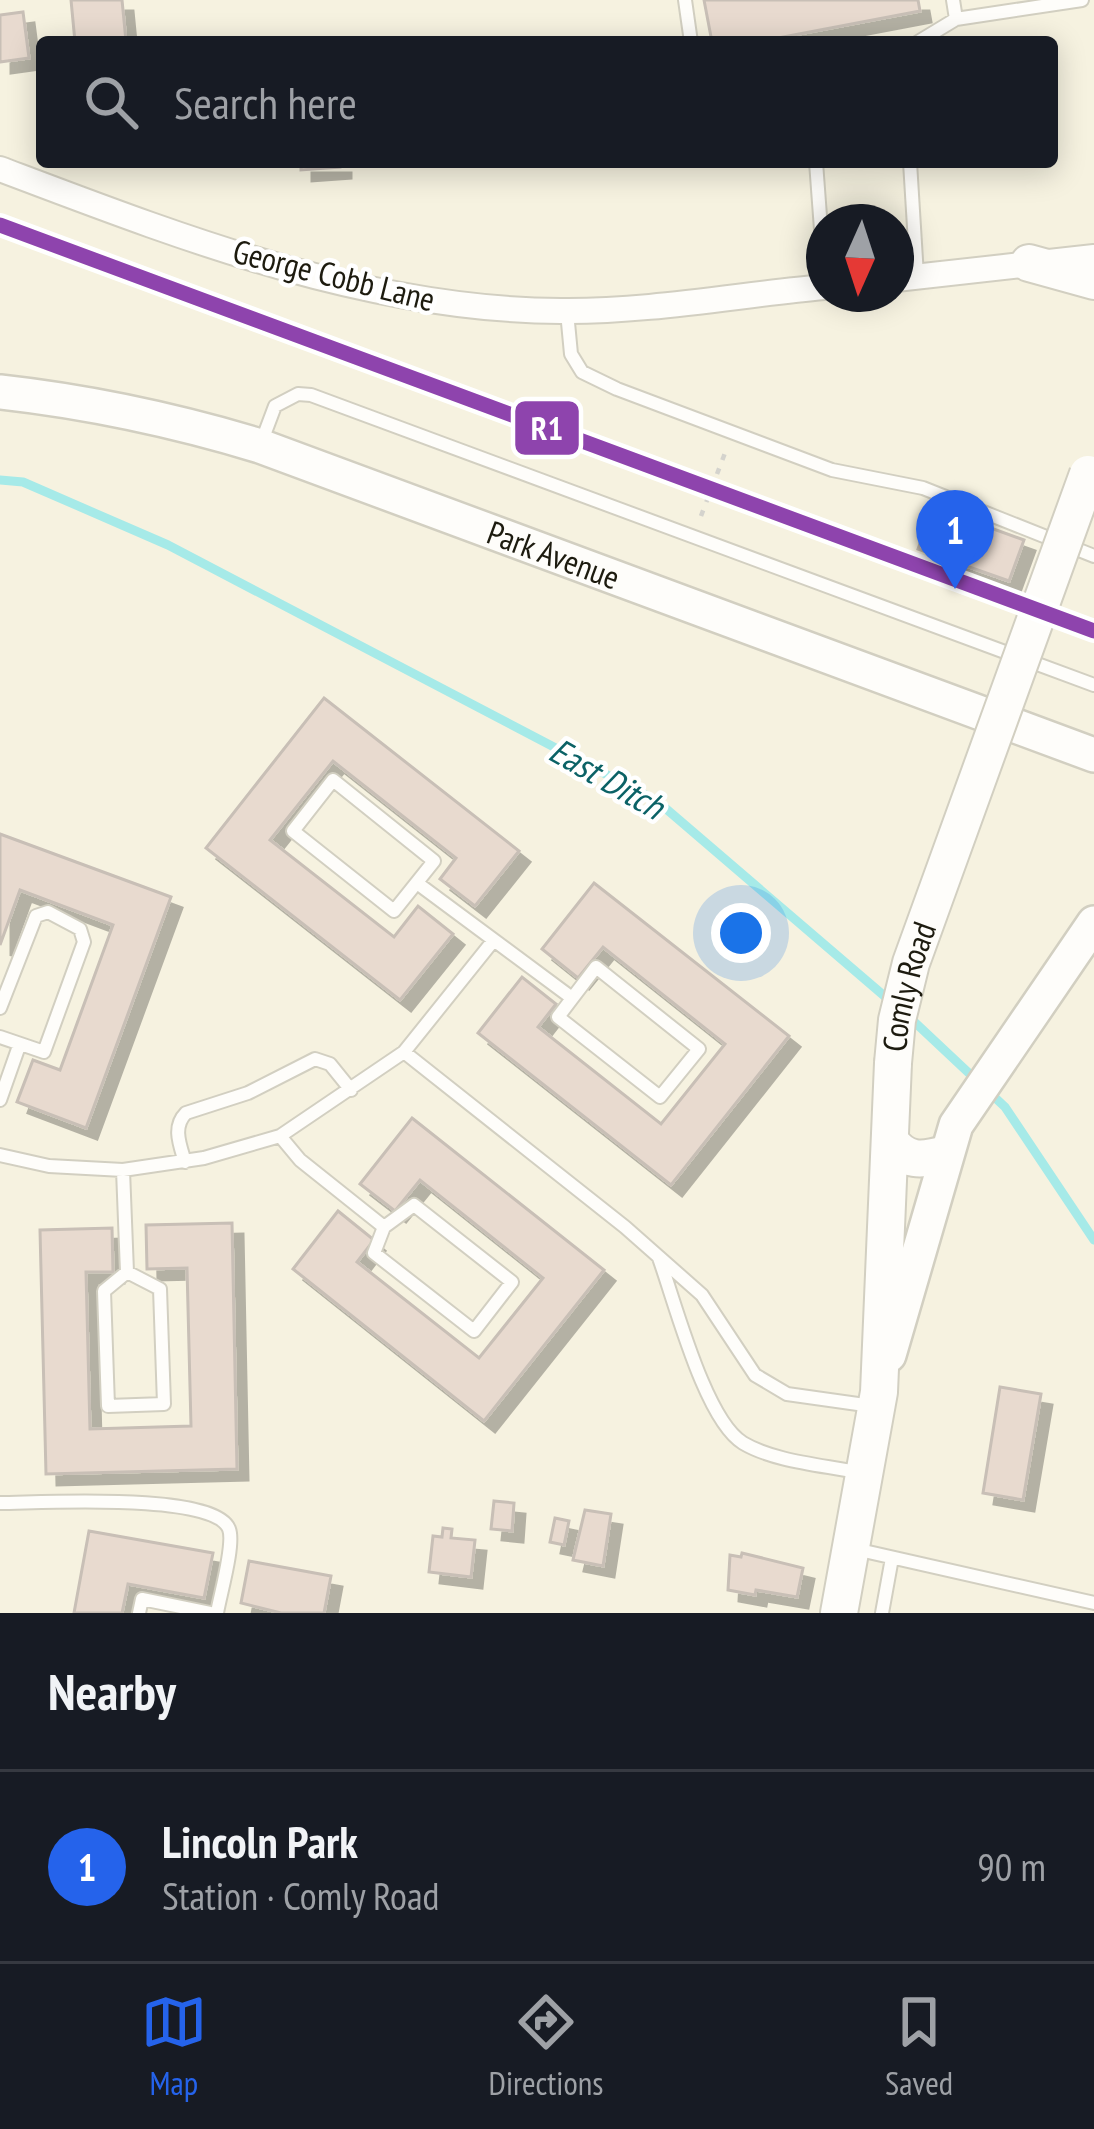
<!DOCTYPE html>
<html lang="en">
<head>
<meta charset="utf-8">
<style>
	:root { --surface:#171b24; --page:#20242c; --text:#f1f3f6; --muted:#9ea1a6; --line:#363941; --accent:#2563eb }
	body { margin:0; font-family:"PT Sans Narrow",sans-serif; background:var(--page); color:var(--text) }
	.compass { position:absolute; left:806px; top:204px; width:108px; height:108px; border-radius:50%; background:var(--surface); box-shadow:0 6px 30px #0003; rotate:183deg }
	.you { position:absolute; left:741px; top:933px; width:42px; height:42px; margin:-30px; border:9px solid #fff; border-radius:50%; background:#1a73e8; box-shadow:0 0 0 18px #1a73e833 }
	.badge { display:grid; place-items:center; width:78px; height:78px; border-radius:50%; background:var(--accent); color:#fff; font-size:39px; font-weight:700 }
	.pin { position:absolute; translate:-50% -99px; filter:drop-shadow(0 3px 6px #0008) }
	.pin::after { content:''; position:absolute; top:63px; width:42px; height:36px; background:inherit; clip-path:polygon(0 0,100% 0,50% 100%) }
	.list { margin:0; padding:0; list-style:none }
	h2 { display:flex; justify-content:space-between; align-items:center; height:156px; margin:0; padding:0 48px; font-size:51px }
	h2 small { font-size:39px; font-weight:400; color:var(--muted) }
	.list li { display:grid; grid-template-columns:78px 1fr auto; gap:36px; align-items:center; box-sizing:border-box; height:192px; padding:0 48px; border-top:3px solid var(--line) }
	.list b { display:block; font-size:45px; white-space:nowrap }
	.list p { margin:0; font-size:39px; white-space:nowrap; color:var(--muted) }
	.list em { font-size:39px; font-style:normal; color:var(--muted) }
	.icon { flex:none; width:66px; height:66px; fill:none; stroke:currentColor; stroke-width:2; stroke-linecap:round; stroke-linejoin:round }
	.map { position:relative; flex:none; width:1094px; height:1613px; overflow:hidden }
	.search { position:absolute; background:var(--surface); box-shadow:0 6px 30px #0003; left:36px; right:36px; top:36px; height:132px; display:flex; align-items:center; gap:30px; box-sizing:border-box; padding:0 42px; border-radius:12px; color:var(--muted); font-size:45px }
	.sheet { height:348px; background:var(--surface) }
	nav { display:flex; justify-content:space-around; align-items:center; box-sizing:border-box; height:168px; border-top:3px solid var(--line); background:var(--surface); font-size:33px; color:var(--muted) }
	nav a { display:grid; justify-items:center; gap:6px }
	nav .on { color:var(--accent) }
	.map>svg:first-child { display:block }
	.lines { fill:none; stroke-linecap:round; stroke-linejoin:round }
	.stream { stroke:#a6eae8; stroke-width:9 }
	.building { fill:#e8dacf; stroke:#c8bfb6; stroke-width:3; filter:url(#shadow) }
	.service-casing { stroke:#d2cfc1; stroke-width:16 }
	.minor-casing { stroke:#d2cfc1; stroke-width:28 }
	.tertiary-casing { stroke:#d2cfc1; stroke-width:38 }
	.secondary-casing { stroke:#d2cfc1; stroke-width:40 }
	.path { stroke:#d4d3cd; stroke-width:4.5; stroke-dasharray:6 9; stroke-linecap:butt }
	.service { stroke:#fefdfa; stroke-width:12 }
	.minor { stroke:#fefdfa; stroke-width:24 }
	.tertiary { stroke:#fefdfa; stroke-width:33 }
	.secondary { stroke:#fefdfa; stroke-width:36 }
	.rail { stroke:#d0cec9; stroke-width:9; stroke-dasharray:24 12; stroke-linecap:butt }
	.secondary-bridge-casing { stroke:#d2cfc1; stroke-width:40; stroke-linecap:butt }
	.secondary-bridge { stroke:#fefdfa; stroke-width:36 }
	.rail-1-casing { stroke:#fff; stroke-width:24 }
	.rail-1 { stroke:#8e44ad; stroke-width:15 }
	.labels { text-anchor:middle; stroke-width:9; stroke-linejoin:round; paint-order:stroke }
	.street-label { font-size:33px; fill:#1d1b0f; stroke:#fff }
	.water-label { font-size:36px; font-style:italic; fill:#0b6266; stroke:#fff }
	.line-badge { stroke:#fff; stroke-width:4.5 }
	.badge-label { font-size:33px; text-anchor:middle; font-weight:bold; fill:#fff }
</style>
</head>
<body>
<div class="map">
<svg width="1094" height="1613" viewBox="0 0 1094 1613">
	<defs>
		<filter id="shadow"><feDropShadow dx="11" dy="11" stdDeviation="0" flood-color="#0004"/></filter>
	</defs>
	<rect width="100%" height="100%" fill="#f6f2e0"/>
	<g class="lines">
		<path class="stream" d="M0,480L23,482L168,545L657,801L889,1000
			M907,1015L1005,1107L1094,1240"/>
	</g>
	<path class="building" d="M71,0H122L126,41L75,42Z
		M704,0H918L920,11L757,42H712Z
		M23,12L29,58L0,62V15Z
		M301,162H340V167L301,170Z
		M933,507L1024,540L1009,581L918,549Z
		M324,698L519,851L475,906L440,879L456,858L333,761L270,840L394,937L418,906L453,934L400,1000L206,848Z
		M0,834L171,897L86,1128L17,1102L33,1060L60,1070L113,925L20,890L0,945Z
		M594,883L789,1036L671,1185L478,1033L522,977L556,1004L538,1027L661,1124L725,1044L603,947L578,978L542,949Z
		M412,1118L604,1270L484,1421L293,1269L338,1211L374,1240L357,1262L479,1358L543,1278L420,1180L395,1211L360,1184Z
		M232,1223L237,1469L46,1474L40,1230L112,1228L113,1272H86L90,1429L191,1426L187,1268L147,1269L146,1225Z
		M1000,1387L1041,1394L1023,1500L983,1493Z
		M494,1501L514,1503L512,1531L491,1529Z
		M585,1510L611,1514L603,1566L573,1560Z
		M555,1518L569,1521L564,1545L550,1542Z
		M443,1528L452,1529L451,1538L475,1540L471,1577L429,1572L433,1536L442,1537Z
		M89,1531L213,1553L204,1598L128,1584L122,1613H74Z
		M742,1553L803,1568L797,1597L756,1590L755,1595L728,1590L730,1555L741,1557Z
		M249,1561L331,1576L324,1613H281L241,1603Z"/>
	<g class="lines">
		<defs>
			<path id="service" d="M685,0L691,42
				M956,19L1082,0
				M918,42L956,19L953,0
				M816,162L824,270
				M910,162L917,276
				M567,312L571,354L582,372L617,389L832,470L923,488L1094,556
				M260,446L275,406L298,394L311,395L1094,685
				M333,780L434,861L394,911L293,831Z
				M417,883L572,998
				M596,967L699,1049L660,1097L558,1017Z
				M0,1008L36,916L48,912L80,929L84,942L44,1052L0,1037
				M404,1052L625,1227L702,1295L755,1375L787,1394L872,1406
				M0,1100L19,1046
				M280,1136L300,1160L384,1227
				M0,1155L49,1166L123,1170L204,1158L280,1136L404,1052L493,941
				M185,1162C180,1145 172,1127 186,1113L248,1093L315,1059L330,1064L351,1090
				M123,1170L127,1272
				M414,1205L512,1282L474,1331L374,1253L384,1227Z
				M659,1258C675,1302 705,1420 743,1443C775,1462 824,1465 861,1473
				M127,1272L160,1289L164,1404L108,1406L104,1291Z
				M0,1503C40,1503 215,1492 229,1529C235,1544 220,1595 217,1613
				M855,1549L1094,1603
				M139,1613L142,1599L210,1613
				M882,1613L892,1558"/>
			<path id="minor" d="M0,169C180,237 366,310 561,311C648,312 738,295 824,287
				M896,279L1094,257"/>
			<g id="tertiary">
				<path id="s1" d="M0,392C90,402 174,420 260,446L1094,755"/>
				<path d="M889,1355L956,1125L1094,923"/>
			</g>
			<path id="secondary" d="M1029,263L1094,281
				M890,1141C906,1162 921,1161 945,1154
				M839,1613L879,1392L893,1063"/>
		</defs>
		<use href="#service" class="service-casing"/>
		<use href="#minor" class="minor-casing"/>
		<use href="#tertiary" class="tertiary-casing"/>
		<use href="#secondary" class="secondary-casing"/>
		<path class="path" d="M701,516L725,453"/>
		<use href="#service" class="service"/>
		<use href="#minor" class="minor"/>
		<use href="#tertiary" class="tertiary"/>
		<use href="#secondary" class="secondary"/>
		<path class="rail" d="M0,225L1094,631"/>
		<defs>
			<g id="secondary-bridge">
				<path id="s2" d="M893,1063L897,1020L911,963L1088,474"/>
			</g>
		</defs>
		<use href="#secondary-bridge" class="secondary-bridge-casing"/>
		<use href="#secondary-bridge" class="secondary-bridge"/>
		<defs>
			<path id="rail-1" d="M0,225L1094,631"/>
		</defs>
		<use href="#rail-1" class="rail-1-casing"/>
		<use href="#rail-1" class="rail-1"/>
	</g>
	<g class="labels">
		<g class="street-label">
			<text transform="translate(334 275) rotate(14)" y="12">George Cobb Lane</text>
			<text dy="12" stroke="none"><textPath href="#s1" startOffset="579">Park Avenue</textPath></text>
			<text dy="12" stroke="none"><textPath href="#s2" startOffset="78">Comly Road</textPath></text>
		</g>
		<g class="water-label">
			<text transform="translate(607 778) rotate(30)" y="13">East Ditch</text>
		</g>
	</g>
	<rect class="line-badge" x="513" y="399" width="68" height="58" rx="12" fill="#8e44ad"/>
	<g class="badge-label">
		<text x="547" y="440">R1</text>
	</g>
</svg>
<svg class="compass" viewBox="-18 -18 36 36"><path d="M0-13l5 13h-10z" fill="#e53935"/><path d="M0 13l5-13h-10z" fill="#9ea1a6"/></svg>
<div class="you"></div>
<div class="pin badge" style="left:955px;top:589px">1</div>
<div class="search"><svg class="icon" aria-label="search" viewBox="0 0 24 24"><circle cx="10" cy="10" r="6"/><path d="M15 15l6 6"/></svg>Search here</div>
</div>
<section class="sheet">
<h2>Nearby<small></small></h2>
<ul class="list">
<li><span class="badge">1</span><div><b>Lincoln Park</b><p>Station · Comly Road</p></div><em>90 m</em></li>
</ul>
</section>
<nav>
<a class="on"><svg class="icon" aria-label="map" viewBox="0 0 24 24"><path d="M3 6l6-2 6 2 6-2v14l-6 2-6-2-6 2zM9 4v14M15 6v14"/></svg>Map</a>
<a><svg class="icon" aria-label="directions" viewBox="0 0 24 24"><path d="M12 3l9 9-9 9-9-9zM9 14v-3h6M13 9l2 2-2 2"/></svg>Directions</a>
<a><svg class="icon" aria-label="saved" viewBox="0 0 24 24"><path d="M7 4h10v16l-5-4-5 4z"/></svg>Saved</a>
</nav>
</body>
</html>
